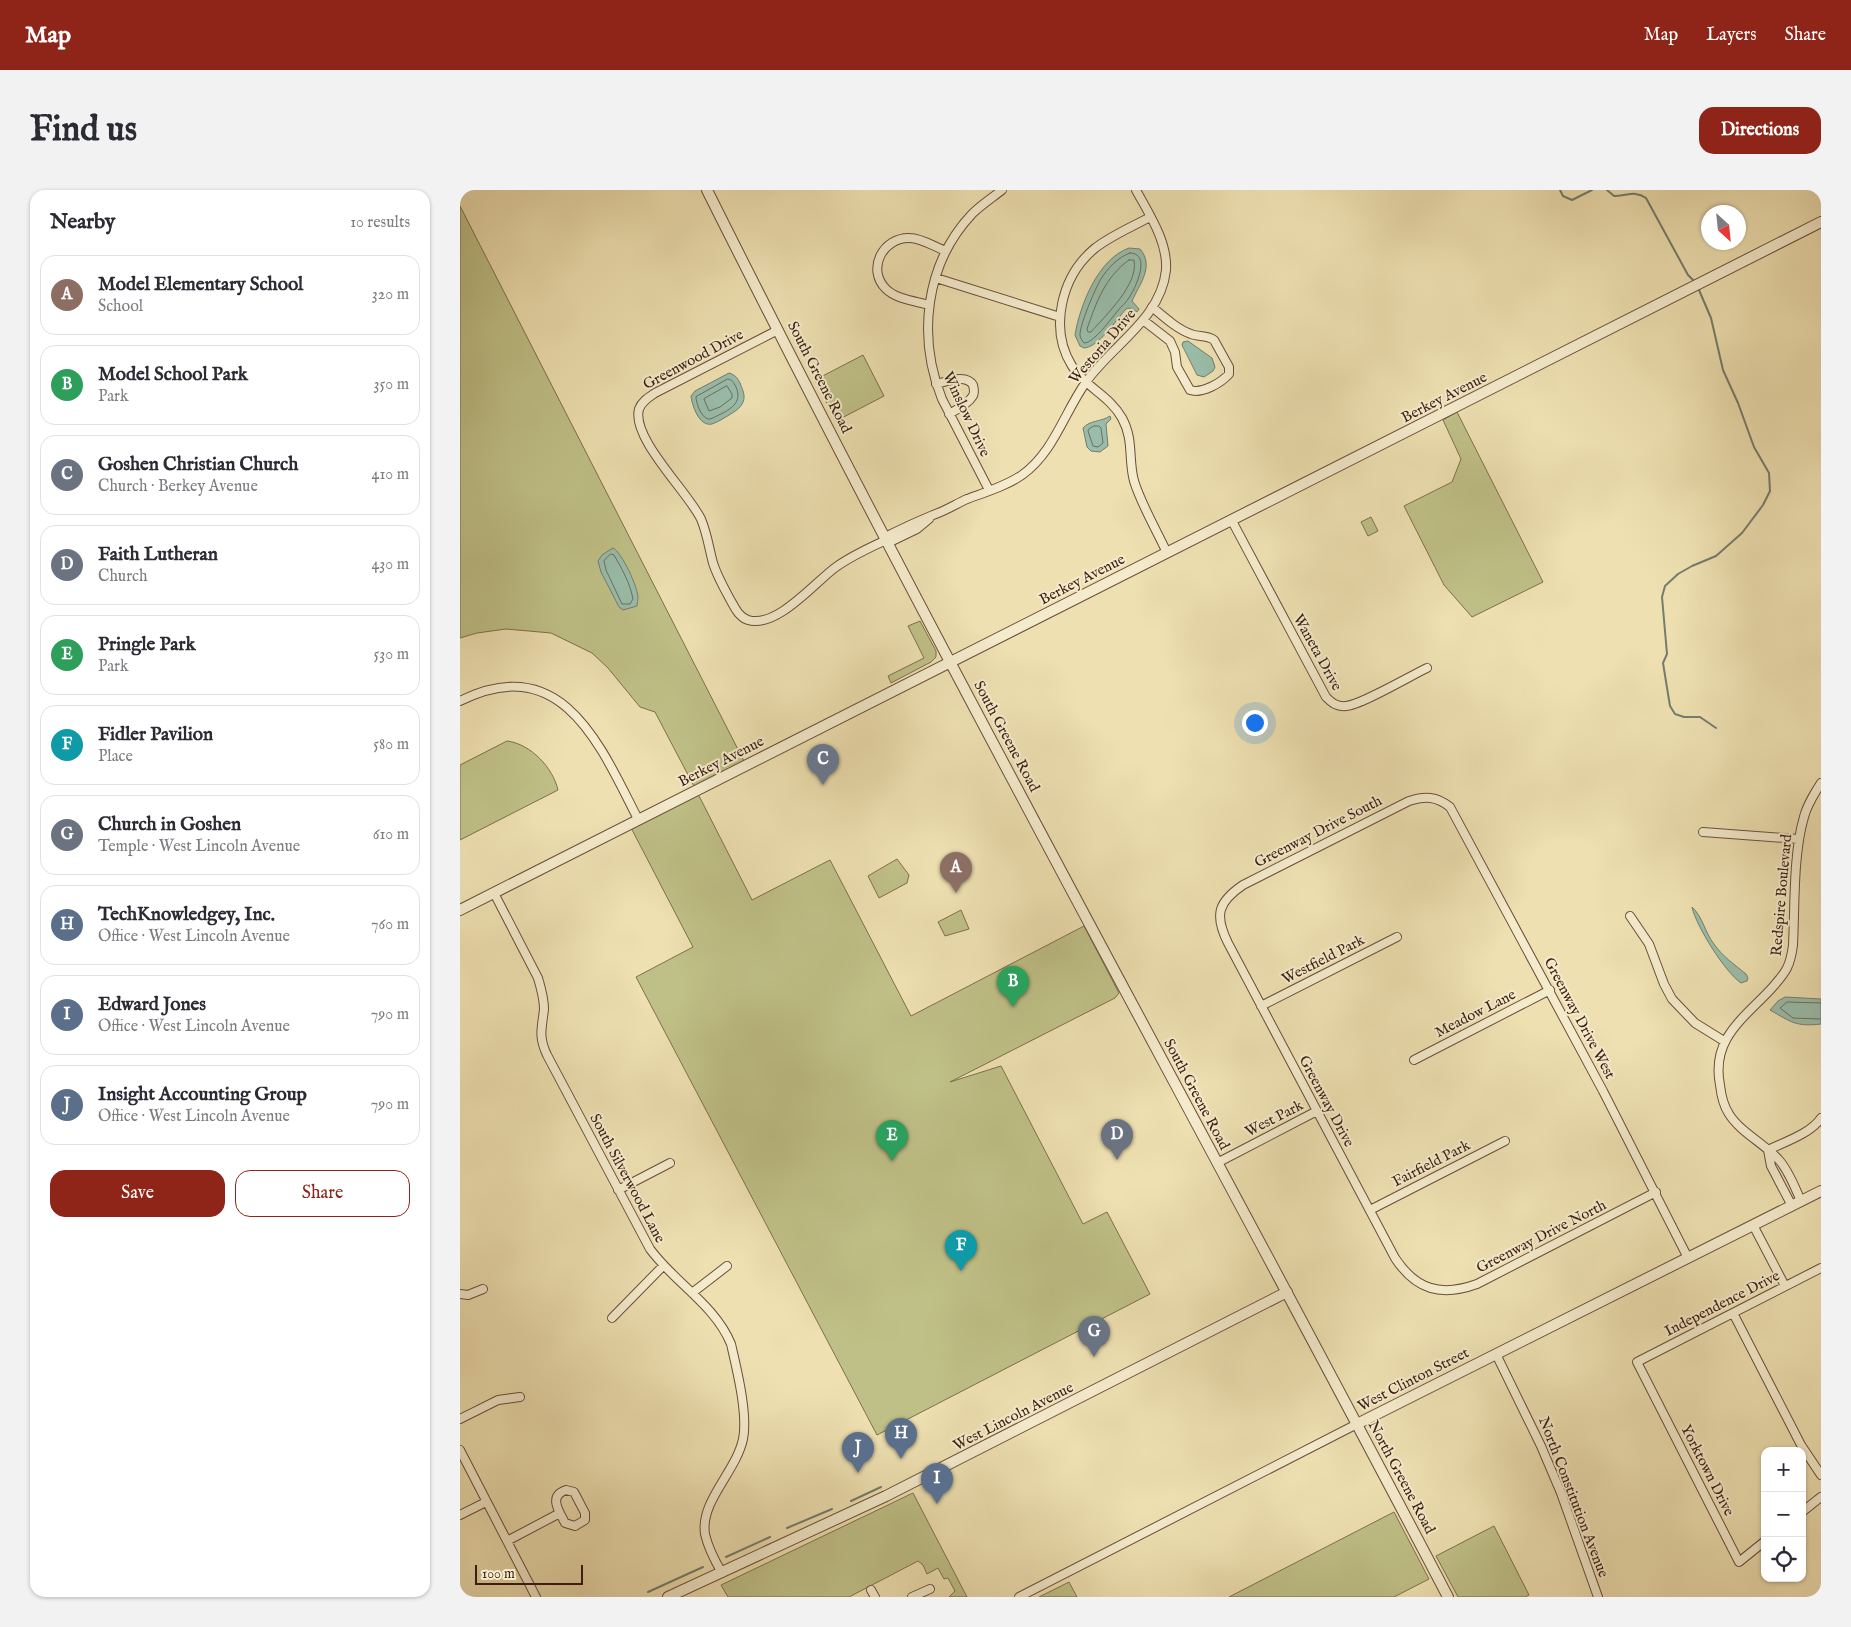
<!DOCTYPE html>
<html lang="en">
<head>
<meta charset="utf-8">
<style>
	:root { --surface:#fff; --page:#f2f2f3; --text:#2b2b33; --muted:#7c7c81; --line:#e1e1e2; --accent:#8f2418 }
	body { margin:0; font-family:"IM FELL English",serif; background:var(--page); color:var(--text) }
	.controls { position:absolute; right:15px; bottom:15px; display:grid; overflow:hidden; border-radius:10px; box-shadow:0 1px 4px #0004 }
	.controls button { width:45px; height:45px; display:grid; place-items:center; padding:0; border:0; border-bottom:1px solid var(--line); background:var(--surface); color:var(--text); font:25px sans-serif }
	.compass { position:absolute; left:1241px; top:15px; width:45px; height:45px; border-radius:50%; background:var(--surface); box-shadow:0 1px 4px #0004; rotate:153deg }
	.scale { position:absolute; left:15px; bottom:12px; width:108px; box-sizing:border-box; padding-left:5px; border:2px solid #3d1e13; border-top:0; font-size:14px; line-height:18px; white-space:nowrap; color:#3d1e13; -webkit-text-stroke:4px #f4ebcc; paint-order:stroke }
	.you { position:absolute; left:794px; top:532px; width:18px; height:18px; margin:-12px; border:4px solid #fff; border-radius:50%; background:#1a73e8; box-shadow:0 0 0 8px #1a73e833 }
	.badge { display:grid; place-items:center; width:32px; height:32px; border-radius:50%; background:var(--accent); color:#fff; font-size:16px; font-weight:700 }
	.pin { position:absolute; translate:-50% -41px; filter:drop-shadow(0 1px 2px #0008) }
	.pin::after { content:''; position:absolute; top:26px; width:18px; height:15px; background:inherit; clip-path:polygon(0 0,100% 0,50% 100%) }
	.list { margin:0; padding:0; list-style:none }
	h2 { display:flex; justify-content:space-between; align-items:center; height:65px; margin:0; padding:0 20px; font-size:21px }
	h2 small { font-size:16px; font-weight:400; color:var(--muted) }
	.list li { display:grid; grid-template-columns:32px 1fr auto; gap:15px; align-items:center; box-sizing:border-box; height:80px; margin:0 10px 10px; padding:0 10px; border:1px solid var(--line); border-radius:15px }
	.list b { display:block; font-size:19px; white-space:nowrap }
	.list p { margin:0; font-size:16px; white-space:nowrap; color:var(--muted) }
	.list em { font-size:16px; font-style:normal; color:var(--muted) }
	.actions { display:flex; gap:10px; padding:15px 20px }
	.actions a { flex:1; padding:11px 0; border:1px solid var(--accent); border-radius:15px; text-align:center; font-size:18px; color:var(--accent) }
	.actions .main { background:var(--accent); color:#fff }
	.icon { flex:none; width:28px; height:28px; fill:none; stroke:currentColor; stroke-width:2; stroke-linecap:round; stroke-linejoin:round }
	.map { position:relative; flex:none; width:1361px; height:1407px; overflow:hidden; border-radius:15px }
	header { display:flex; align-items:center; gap:30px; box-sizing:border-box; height:70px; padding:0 25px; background:var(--accent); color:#fff }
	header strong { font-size:24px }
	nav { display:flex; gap:28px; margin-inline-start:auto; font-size:18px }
	.intro { display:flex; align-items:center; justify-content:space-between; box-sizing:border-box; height:120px; padding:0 30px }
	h1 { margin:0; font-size:35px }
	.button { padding:12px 22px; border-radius:15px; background:var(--accent); color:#fff; font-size:18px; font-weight:700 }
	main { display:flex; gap:30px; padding:0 30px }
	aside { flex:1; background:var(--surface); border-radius:15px; box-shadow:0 1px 4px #0004 }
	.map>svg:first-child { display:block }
	.green { fill:#bfc087; stroke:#7e6f4d }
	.water { fill:#99bdaa; stroke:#747d6e }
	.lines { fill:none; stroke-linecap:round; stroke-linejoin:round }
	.shore { stroke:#6b6e5e; stroke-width:1 }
	.stream { stroke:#747d6e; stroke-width:2 }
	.minor-casing { stroke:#694e3a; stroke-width:10 }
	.tertiary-casing { stroke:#694e3a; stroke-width:12 }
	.minor { stroke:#f4ebcc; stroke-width:8 }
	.tertiary { stroke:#f4ebcc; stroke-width:10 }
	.labels { text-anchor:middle; stroke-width:4; stroke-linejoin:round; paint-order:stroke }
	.street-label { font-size:15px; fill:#3d1e13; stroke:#f4ebcc }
</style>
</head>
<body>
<header>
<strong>Map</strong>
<nav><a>Map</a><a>Layers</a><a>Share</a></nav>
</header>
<div class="intro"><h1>Find us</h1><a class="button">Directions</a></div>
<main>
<aside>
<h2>Nearby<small>10 results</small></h2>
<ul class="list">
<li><span class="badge" style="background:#8d6e63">A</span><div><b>Model Elementary School</b><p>School</p></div><em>320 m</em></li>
<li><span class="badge" style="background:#2e9e5b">B</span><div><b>Model School Park</b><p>Park</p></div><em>350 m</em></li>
<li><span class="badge" style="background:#6b7280">C</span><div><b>Goshen Christian Church</b><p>Church · Berkey Avenue</p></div><em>410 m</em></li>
<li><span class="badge" style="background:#6b7280">D</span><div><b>Faith Lutheran</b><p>Church</p></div><em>430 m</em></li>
<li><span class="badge" style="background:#2e9e5b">E</span><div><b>Pringle Park</b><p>Park</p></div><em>530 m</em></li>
<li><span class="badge" style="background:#0f9aa8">F</span><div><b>Fidler Pavilion</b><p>Place</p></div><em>580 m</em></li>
<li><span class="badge" style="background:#6b7280">G</span><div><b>Church in Goshen</b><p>Temple · West Lincoln Avenue</p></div><em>610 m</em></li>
<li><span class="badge" style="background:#5c6f8a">H</span><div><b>TechKnowledgey, Inc.</b><p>Office · West Lincoln Avenue</p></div><em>760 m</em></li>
<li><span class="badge" style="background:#5c6f8a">I</span><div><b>Edward Jones</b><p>Office · West Lincoln Avenue</p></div><em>790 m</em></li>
<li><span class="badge" style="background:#5c6f8a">J</span><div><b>Insight Accounting Group</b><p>Office · West Lincoln Avenue</p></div><em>790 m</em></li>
</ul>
<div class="actions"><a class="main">Save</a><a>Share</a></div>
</aside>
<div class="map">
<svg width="1361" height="1407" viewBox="0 0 1361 1407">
	<rect width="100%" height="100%" fill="#eee0b1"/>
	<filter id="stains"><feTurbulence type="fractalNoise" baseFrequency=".004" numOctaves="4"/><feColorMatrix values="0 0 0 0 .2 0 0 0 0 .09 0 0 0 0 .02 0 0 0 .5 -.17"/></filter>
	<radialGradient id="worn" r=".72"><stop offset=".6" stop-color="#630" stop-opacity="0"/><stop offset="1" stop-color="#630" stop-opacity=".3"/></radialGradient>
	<path class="green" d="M0,16L286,575L236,600L292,710L370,670L451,826L624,736L659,803L655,808L490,892L541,876L623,1034L647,1022L690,1104L417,1245L176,787L233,757L169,634L236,600L195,522L180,517L148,478L132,463L91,443L46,439L17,443L0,448Z
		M403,165L424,206L376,231L355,190Z
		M997,222L1083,392L1012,427L984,395L944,316L992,292L1001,269L983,230Z
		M911,327L918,341L908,346L901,332Z
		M460,431L476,461V467L471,472L431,493L428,486L464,468L448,436Z
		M47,551C71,554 93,578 98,600L0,650V575Z
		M437,669L449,685L447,693L419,708L408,686Z
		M501,720L509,739L485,746L478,732Z
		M453,1303L507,1407H489L495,1401L488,1388L484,1389L478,1378L467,1384L463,1375L458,1371L389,1407H268L261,1395Z
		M934,1322L969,1389L934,1407H769Z
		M1034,1336L1069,1405L1065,1407H998L976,1366Z
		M609,1392L617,1407H579Z"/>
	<path class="water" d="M669,58L680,59C695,76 679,95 672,111L679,119L677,122L669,118L666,119C656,130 639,157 624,158L620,156L615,145C620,115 638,69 669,58Z
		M728,151L752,168L755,177L753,181L744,187L737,185L722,155L723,152Z
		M269,183C275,185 277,187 280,193C282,199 286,205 283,212C281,218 274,222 269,225C264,228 258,232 252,234C239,237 232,215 231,206L235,201Z
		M650,226L651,229L646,234L648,256L640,262L631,261L627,257L623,238C630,230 641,232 650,226Z
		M153,358C162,363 178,397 178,408C178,409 177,414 177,416L163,420L159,417L141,382L138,371L142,365Z
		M1232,717C1243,727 1245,743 1254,754C1262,766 1275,775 1286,784L1288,788L1287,791L1281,793C1265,782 1236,736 1232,717Z
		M1325,807L1361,809V834C1336,837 1331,832 1310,820L1318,811Z"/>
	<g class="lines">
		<path class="shore" d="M670,63C695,63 671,110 662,116C654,124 635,153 624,153C622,150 621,149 620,146C619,136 635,99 641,89C647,79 658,67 670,63Z
			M669,70H674C679,94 646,125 631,142H628L627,139C636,113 645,87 669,70Z
			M268,189C273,190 273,192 276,197C282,211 273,218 261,224C258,225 254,228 250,229C242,230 236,213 236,207Z
			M267,196L272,204V208L260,217L249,221L244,209Z
			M634,236H639L641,238L643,253L638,257L633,256L628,241L629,239Z
			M151,364L154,365C162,379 170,393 173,409L170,414H162L146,380L144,371Z
			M1361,813L1327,812L1320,818L1333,828L1361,829"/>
		<path class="stream" d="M1100,0L1103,6L1112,10L1132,0
			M1147,0L1154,6C1167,6 1175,0 1186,8L1228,85L1233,90
			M1239,100L1251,128L1263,180L1278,213L1294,257L1309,283L1310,301L1303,315L1282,343L1256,366L1232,376L1218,384L1205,396L1202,407L1207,464L1203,473L1210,516L1215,524L1224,527H1240L1256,538
			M391,1311L421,1297
			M327,1338L372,1319
			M266,1367L310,1347
			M188,1402L243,1377"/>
		<defs>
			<path id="minor" d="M690,27C672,37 650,46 634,59C601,87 589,139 612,176C625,197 650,206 662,228C674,250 668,268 674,291C681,314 697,341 707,363
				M476,88L600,127
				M469,115C455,111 436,109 426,99C406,79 423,47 450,48C461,48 475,57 486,61
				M683,130L710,151L715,162L717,177L730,200C742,204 761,193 769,184V177L754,150C747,145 738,147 731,144C717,139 704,127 692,117
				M318,140L195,203C189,207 182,211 179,219C171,248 228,302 241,329C247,343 249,358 253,373C257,386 264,398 271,411C275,418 279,427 288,430C317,439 356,391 376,377C391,366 409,358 426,350
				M476,194C486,192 506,183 513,195C514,199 515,204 512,207C508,214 496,220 489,224
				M529,300L482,209C457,147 465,74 512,24C521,15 532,8 542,0
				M772,331L866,507C872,513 877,517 886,516C901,515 950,486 967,478
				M425,347C441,339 456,332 473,325C485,321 496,314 507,309C526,302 546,296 562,285C594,262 604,223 626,192C651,156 701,129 706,80C708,52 689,24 676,0
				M428,353L457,339L469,329
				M0,511C102,460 140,555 178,629
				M1243,642L1338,649
				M34,703L78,788C81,798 84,808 84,819C82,838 78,846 87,865L190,1059C215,1093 255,1115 271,1154C277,1180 288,1224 283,1249C276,1282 240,1311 245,1344C248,1358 255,1371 262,1383
				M1170,726L1189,754L1204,794L1212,809L1235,833L1264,851
				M801,816L937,747
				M954,870L1090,800
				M1308,960C1324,952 1350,944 1361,928
				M1308,960L1311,976L1332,1016
				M757,973L857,921
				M158,1000L210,973
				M1196,1002L1017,1094C981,1107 956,1100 935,1068L768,753C754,725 758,712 783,695L949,611C965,606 976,606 990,617L1143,901L1228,1068
				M1341,1011C1335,998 1329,981 1319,970C1305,954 1280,942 1269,924C1263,915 1261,904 1260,895C1251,849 1283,829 1311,799C1317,792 1323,786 1327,778C1331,770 1332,763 1333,755C1335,716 1333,664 1344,627C1347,615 1354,604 1361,593
				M910,1020L1045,951
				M1293,1035L1325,1096
				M232,1103L267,1076
				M0,1104L8,1105L23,1099
				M1273,1123L1341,1255L1361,1285
				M152,1128L203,1076
				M1036,1164L1081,1256L1101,1303L1138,1407
				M0,1229L38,1210L60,1207
				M0,1260L76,1407
				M106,1300L114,1302L125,1323V1330L115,1336L105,1333C99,1321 88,1306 106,1300Z
				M1342,1322L1361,1307
				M0,1325L26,1312
				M47,1351L100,1323
				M1305,1351L1279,1372L1177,1172L1361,1078
				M411,1400L415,1407
				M452,1407L470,1399
				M559,1407L897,1234"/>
			<path id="tertiary" d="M247,0C484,475 742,937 988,1407
				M0,720L1361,32
				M897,1234L1361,1001
				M208,1407L426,1306L827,1102"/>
		</defs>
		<use href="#minor" class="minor-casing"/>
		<use href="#tertiary" class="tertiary-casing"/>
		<use href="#minor" class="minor"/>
		<use href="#tertiary" class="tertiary"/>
	</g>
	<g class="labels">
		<g class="street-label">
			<text transform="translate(642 156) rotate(-49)" y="5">Westoria Drive</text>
			<text transform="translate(233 169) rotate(-28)" y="5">Greenwood Drive</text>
			<text transform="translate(360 187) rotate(63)" y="5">South Greene Road</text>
			<text transform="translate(984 207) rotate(-27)" y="5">Berkey Avenue</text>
			<text transform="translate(507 224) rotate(65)" y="5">Winslow Drive</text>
			<text transform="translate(622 389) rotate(-27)" y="5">Berkey Avenue</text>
			<text transform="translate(858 462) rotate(61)" y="5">Waneta Drive</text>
			<text transform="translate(547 546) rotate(62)" y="5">South Greene Road</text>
			<text transform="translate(261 571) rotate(-27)" y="5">Berkey Avenue</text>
			<text transform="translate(858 641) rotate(-27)" y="5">Greenway Drive South</text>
			<text transform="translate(1321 705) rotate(-85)" y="5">Redspire Boulevard</text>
			<text transform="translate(863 769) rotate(-27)" y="5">Westfield Park</text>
			<text transform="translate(1015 823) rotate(-27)" y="5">Meadow Lane</text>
			<text transform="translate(1120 828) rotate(62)" y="5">Greenway Drive West</text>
			<text transform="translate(737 904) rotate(62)" y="5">South Greene Road</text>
			<text transform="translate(867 911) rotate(62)" y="5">Greenway Drive</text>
			<text transform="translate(814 928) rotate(-27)" y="5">West Park</text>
			<text transform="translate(971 973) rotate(-27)" y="5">Fairfield Park</text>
			<text transform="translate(168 988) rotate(62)" y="5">South Silverwood Lane</text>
			<text transform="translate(1081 1046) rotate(-27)" y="5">Greenway Drive North</text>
			<text transform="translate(1262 1113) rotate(-27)" y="5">Independence Drive</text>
			<text transform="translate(953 1189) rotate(-27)" y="5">West Clinton Street</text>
			<text transform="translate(553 1226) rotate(-27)" y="5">West Lincoln Avenue</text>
			<text transform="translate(1248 1280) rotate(63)" y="5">Yorktown Drive</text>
			<text transform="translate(942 1287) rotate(62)" y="5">North Greene Road</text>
			<text transform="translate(1114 1307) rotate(69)" y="5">North Constitution Avenue</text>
		</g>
	</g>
	<rect width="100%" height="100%" filter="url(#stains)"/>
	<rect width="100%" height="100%" fill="url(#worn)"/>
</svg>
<div class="controls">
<button>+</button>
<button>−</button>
<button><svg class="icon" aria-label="locate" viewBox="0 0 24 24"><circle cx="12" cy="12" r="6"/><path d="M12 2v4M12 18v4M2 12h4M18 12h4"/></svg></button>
</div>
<svg class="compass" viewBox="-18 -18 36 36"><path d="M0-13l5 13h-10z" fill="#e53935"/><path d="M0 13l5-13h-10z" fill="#7c7c81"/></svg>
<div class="scale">100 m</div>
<div class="you"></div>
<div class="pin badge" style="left:496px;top:703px;background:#8d6e63">A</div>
<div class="pin badge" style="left:553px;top:817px;background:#2e9e5b">B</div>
<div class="pin badge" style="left:363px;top:595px;background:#6b7280">C</div>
<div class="pin badge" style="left:657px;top:970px;background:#6b7280">D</div>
<div class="pin badge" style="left:432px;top:971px;background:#2e9e5b">E</div>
<div class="pin badge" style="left:501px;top:1081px;background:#0f9aa8">F</div>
<div class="pin badge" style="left:634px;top:1167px;background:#6b7280">G</div>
<div class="pin badge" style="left:441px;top:1269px;background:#5c6f8a">H</div>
<div class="pin badge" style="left:477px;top:1314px;background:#5c6f8a">I</div>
<div class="pin badge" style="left:398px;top:1283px;background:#5c6f8a">J</div>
</div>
</main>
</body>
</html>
